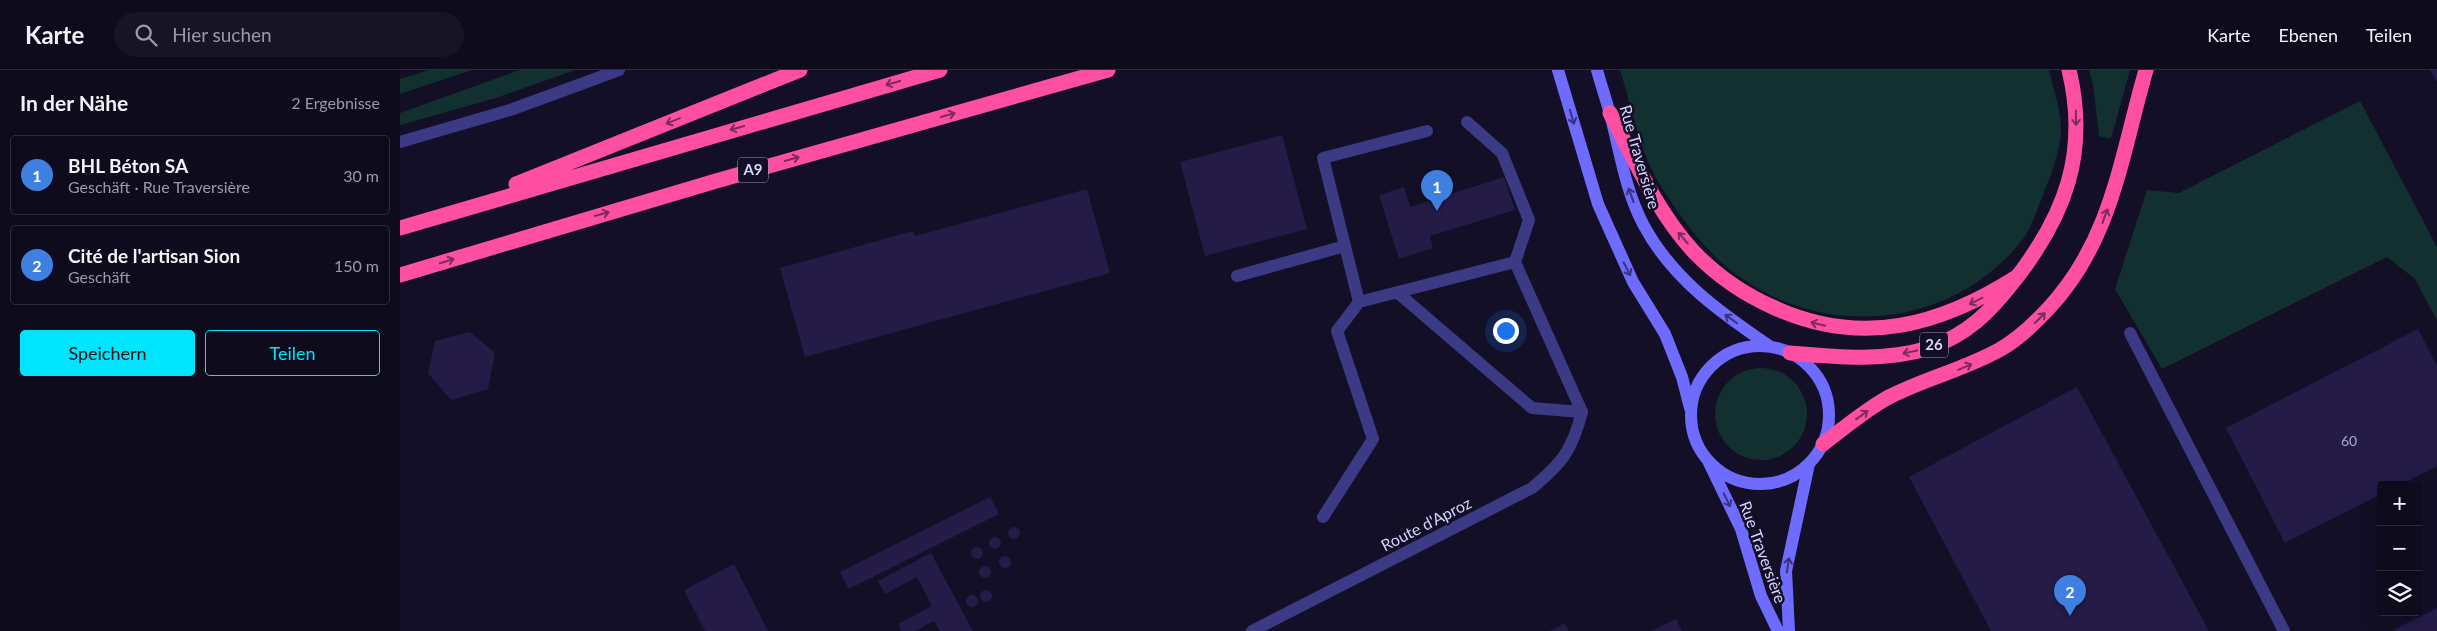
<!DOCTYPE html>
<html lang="de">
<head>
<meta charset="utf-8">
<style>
	:root { --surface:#0e0b1c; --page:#171425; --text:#f1f3f6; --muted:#9b9ba3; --line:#2e2b3b; --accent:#00e5ff }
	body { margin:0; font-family:Lato,sans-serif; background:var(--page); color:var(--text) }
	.controls { position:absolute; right:15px; bottom:15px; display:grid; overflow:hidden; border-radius:5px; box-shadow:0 5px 20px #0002 }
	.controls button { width:45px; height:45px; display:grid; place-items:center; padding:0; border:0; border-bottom:1px solid var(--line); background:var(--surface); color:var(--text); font:25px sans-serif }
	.you { position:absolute; left:1105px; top:260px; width:18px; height:18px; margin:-12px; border:4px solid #fff; border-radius:50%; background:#1a73e8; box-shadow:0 0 0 8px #1a73e833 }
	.badge { display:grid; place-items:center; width:32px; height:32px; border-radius:50%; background:var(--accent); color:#fff; font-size:16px; font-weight:700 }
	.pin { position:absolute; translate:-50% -41px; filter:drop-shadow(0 1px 2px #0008) }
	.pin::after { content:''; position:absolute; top:26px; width:18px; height:15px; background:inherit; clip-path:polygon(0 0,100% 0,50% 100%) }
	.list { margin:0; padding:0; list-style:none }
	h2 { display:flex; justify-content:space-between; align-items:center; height:65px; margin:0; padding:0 20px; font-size:21px }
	h2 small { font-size:16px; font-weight:400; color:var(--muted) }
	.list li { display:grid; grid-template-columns:32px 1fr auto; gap:15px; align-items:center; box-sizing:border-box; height:80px; margin:0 10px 10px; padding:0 10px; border:1px solid var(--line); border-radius:5px }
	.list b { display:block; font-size:19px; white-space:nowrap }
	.list p { margin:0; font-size:16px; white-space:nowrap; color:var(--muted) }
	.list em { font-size:16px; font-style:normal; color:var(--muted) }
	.actions { display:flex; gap:10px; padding:15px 20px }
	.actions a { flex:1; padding:11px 0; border:1px solid var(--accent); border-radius:5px; text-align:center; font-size:18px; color:var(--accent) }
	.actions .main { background:var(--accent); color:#111 }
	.icon { flex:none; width:28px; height:28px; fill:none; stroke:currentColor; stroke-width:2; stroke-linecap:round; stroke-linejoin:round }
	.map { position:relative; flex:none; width:2037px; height:561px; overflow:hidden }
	header { display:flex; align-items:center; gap:30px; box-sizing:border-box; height:70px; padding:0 25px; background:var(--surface); border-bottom:1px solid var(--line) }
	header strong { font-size:24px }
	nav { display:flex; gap:28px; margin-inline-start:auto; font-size:18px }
	.search { width:350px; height:45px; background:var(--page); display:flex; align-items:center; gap:12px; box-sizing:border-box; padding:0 18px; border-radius:28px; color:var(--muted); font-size:19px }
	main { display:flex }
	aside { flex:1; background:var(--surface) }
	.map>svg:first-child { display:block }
	.green { fill:#12302f }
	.building { fill:#241b47 }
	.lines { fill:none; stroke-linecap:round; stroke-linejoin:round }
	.lane { stroke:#3d3a85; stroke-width:12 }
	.street { stroke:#3d3a85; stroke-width:12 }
	.secondary { stroke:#6f6bff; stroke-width:12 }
	.highway { stroke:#ff4fa3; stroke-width:15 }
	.oneway { stroke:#7d2c5e }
	.oneway2 { stroke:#38347d }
	.labels { text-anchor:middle; stroke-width:5; stroke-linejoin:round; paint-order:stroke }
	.number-label { font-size:14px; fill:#aca6d1 }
	.shield { fill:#130f26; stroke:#9e99be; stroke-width:1 }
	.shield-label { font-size:15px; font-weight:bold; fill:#d9d4ff }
	.street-label { font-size:16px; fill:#d9d4ff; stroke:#130f26 }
</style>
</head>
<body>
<header>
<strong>Karte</strong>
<div class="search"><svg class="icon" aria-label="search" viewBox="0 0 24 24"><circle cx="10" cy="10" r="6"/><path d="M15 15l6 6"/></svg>Hier suchen</div>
<nav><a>Karte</a><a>Ebenen</a><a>Teilen</a></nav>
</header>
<main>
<aside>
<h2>In der Nähe<small>2 Ergebnisse</small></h2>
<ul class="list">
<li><span class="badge" style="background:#3f7fe0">1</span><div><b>BHL Béton SA</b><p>Geschäft · Rue Traversière</p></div><em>30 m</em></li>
<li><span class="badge" style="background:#3f7fe0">2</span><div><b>Cité de l'artisan Sion</b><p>Geschäft</p></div><em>150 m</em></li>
</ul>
<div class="actions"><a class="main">Speichern</a><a>Teilen</a></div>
</aside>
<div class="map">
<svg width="2037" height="561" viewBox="0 0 2037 561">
	<rect width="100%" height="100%" fill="#130f26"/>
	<path class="green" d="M29,0H72L0,24V9Z
		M120,0H175L96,28L0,55V43Z
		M1220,0H1649C1653,18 1660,37 1661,56C1662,77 1651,105 1643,125C1637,140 1631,160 1620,173C1545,264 1411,270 1323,194C1298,173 1258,118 1246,87C1236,59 1229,29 1220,0Z
		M1689,0H1730L1711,69L1699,66L1693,15Z
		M1960,31L2037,177V251L2015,209L1987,187L1762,299L1715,219L1747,120L1779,123Z
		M1315 344a46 46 0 1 1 92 0a46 46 0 1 1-92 0Z"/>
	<path class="building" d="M2030,0H2037V12Z
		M882,65L907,159L805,186L780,92Z
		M1104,107L1115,140L1030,166L1033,178L999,189L979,125L1004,117L1010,137Z
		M687,119L710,203L405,287L380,198L513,161L515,166Z
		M2018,259L2037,296V396L2000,415H1981V424L1885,473L1826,358Z
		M70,262L95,283L88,319L51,330L28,303L35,271Z
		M1677,317L1809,561H1591L1509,407Z
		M590,427L599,444L449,519L440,502Z
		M608 463a6 6 0 1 1 12 0a6 6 0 1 1-12 0Z
		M589 473a6 6 0 1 1 12 0a6 6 0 1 1-12 0Z
		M571 483a6 6 0 1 1 12 0a6 6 0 1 1-12 0Z
		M531,483L573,561H540L534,551L515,561H501L498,554L532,536L517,507L485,524L478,511Z
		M599 492a6 6 0 1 1 12 0a6 6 0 1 1-12 0Z
		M334,494L368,561H305L284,520Z
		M579 502a6 6 0 1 1 12 0a6 6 0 1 1-12 0Z
		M580 526a6 6 0 1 1 12 0a6 6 0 1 1-12 0Z
		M566 531a6 6 0 1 1 12 0a6 6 0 1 1-12 0Z
		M2037,538V561H1996L1995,559Z
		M1276,549L1282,561H1251Z
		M1165,553L1169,561H1150Z"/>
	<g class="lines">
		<path class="lane" d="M1067,52L1102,83L1129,150L1115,192
			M837,206L945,176
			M998,223L1132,338L1182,342L1115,192L959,232L923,88L1027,61
			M1730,263L1884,561
			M923,447L973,369L937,261L959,232"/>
		<path class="street" d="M0,72L113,39L219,0
			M852,561L1132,418C1162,393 1172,381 1182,342"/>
		<path class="secondary" d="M1158,0L1198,134L1233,212L1265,264L1282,307L1290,338
			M1197,0C1201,15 1206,29 1210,44C1220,81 1225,120 1243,154C1272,209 1321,243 1371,277
			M1291 345a69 69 0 1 1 138 0a69 69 0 1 1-138 0Z
			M1309,393L1341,459L1361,526L1378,561
			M1389,561L1386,501L1409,394"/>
		<path class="highway" d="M1210,43C1235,91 1257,142 1294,182C1316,205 1345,225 1375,238C1462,277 1540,256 1618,206
			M116,114L400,0
			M0,158L540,0
			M0,205L316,111L708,0
			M1390,283C1436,287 1484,292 1529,278C1567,265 1590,242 1614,211C1665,146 1689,83 1669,0
			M1423,374C1444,358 1464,341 1487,328C1523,309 1563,300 1599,280C1617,270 1634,254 1648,239C1712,171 1721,86 1746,0"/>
	</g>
	<defs><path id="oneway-shaft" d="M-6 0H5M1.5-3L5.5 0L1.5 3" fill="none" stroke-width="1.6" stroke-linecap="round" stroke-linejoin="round" transform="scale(1.25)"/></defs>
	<g class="oneway">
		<use href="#oneway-shaft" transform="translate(493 13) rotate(164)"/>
		<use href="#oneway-shaft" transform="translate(548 45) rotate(-16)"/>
		<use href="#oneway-shaft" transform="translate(1676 48) rotate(89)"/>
		<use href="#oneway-shaft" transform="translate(273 51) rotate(158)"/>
		<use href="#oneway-shaft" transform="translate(337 58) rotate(164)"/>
		<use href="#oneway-shaft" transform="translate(392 89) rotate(-16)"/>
		<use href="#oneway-shaft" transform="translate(202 144) rotate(-16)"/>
		<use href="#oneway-shaft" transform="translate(1705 146) rotate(-70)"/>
		<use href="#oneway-shaft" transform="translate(1283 168) rotate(-130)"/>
		<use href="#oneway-shaft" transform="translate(47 191) rotate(-17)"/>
		<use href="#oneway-shaft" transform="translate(1576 231) rotate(154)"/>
		<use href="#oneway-shaft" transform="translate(1640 248) rotate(-45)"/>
		<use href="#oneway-shaft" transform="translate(1418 254) rotate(-167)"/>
		<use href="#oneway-shaft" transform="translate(1510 282) rotate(168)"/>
		<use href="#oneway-shaft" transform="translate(1565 297) rotate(-23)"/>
		<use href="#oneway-shaft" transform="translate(1462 345) rotate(-36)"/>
	</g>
	<g class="oneway2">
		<use href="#oneway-shaft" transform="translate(1172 47) rotate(73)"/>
		<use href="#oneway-shaft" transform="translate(1231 125) rotate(-110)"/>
		<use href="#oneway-shaft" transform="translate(1227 199) rotate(63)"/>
		<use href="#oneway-shaft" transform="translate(1331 249) rotate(-145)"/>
		<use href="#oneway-shaft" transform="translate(1327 430) rotate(64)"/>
		<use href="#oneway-shaft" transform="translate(1388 495) rotate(-81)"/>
	</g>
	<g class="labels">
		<g class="number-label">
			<text x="1949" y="376">60</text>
		</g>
		<g class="shield">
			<rect x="338" y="87.5" width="30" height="25" rx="4"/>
			<rect x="1520" y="262.5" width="28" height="25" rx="4"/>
		</g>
		<g class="shield-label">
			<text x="353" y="105">A9</text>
			<text x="1534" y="280">26</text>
		</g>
		<g class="street-label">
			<text transform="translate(1240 87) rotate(74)" y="6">Rue Traversière</text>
			<text transform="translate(1026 454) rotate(-27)" y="6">Route d'Aproz</text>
			<text transform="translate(1363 482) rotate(70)" y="6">Rue Traversière</text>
		</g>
	</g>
</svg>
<div class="controls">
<button>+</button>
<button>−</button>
<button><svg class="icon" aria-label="layers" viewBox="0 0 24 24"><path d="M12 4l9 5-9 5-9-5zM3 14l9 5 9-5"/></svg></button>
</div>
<div class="you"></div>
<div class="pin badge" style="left:1037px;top:141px;background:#3f7fe0">1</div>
<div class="pin badge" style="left:1670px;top:546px;background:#3f7fe0">2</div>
</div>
</main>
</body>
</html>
